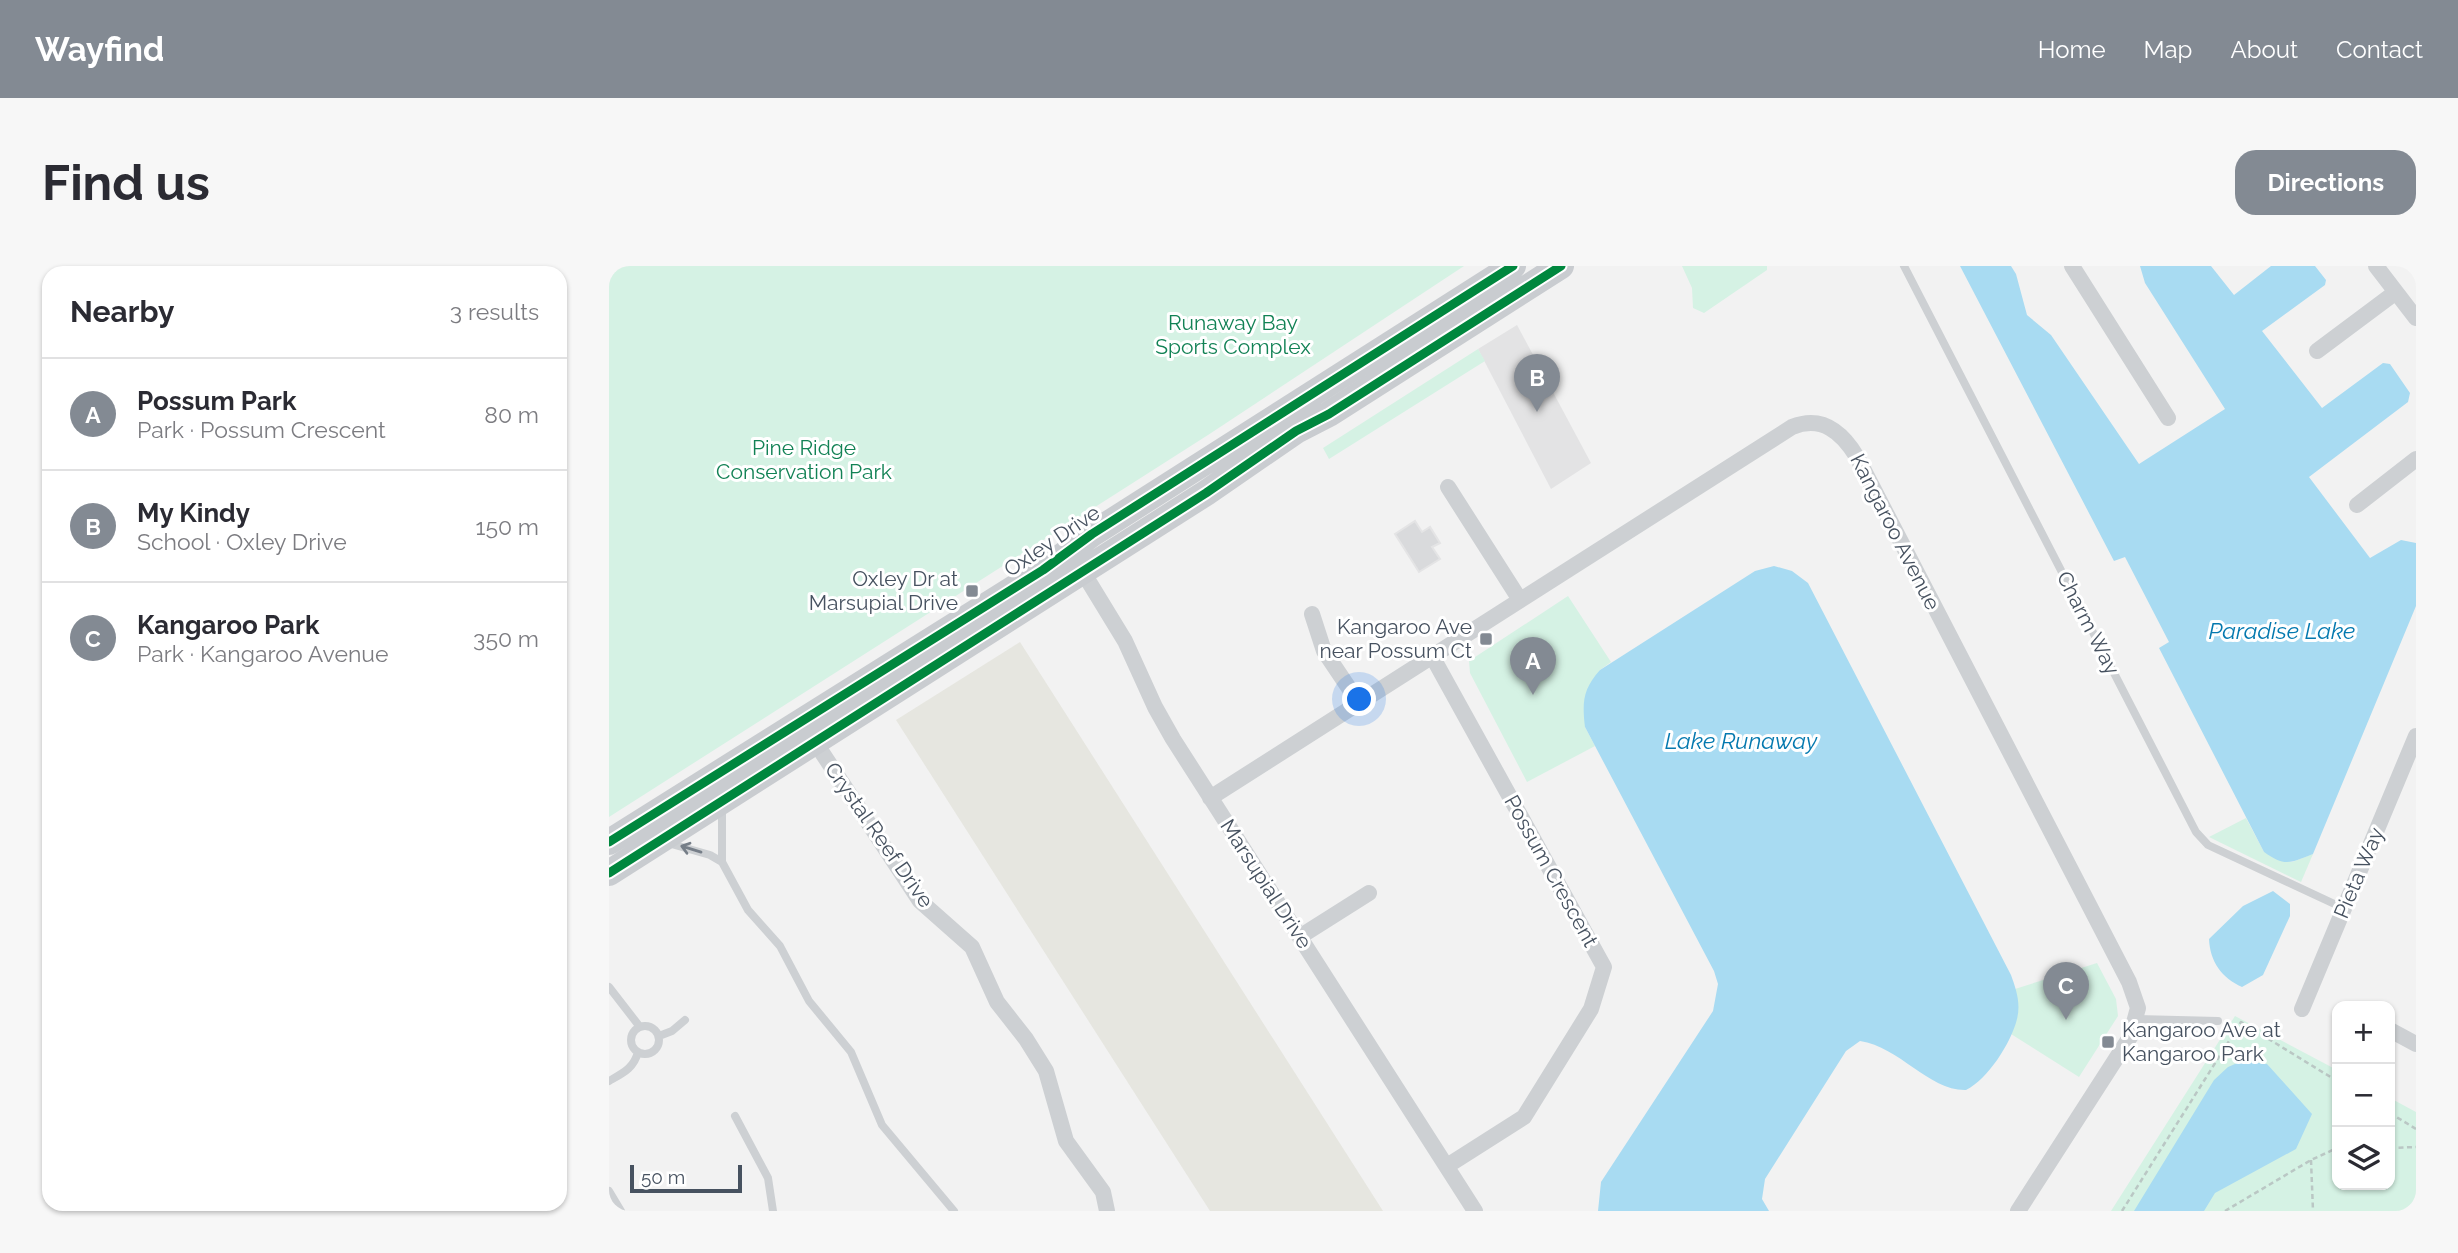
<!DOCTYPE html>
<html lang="en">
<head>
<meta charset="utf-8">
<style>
	:root { --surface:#fff; --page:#f7f7f7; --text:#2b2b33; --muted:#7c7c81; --line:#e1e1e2; --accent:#838a93 }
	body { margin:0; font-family:Raleway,sans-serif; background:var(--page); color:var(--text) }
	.controls { position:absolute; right:21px; bottom:21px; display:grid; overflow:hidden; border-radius:14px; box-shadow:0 2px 5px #0004 }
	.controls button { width:63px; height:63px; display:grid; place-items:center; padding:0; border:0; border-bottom:2px solid var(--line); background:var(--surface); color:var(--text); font:35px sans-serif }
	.scale { position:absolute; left:21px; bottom:18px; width:112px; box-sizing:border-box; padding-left:7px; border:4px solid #475260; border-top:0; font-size:19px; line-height:24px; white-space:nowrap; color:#475260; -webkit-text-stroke:5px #fff; paint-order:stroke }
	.you { position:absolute; left:751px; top:434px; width:24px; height:24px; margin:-18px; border:5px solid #fff; border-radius:50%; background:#1a73e8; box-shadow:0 0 0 10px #1a73e833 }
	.badge { display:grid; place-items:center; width:46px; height:46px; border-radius:50%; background:var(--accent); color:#fff; font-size:23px; font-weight:700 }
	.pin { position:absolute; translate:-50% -58px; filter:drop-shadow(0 2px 4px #0008) }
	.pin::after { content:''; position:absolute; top:37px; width:24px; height:21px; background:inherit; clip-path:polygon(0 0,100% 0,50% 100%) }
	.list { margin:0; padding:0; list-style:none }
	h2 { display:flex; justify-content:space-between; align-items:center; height:91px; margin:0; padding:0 28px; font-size:30px }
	h2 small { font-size:23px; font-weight:400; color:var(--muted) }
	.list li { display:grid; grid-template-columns:46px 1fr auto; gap:21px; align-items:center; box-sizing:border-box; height:112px; padding:0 28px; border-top:2px solid var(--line) }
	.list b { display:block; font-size:26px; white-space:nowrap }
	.list p { margin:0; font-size:23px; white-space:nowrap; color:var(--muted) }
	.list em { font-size:23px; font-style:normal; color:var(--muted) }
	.icon { flex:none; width:38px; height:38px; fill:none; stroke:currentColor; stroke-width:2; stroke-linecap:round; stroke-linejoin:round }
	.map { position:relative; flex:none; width:1807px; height:945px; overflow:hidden; border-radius:21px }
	header { display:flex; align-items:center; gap:42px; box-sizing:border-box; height:98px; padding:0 35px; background:var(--accent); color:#fff }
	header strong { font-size:33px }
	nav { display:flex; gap:38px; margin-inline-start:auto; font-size:24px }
	.intro { display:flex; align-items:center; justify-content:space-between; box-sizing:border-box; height:168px; padding:0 42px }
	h1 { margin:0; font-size:49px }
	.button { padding:18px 32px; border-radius:21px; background:var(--accent); color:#fff; font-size:24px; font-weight:700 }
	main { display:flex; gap:42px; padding:0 42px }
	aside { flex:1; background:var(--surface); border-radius:21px; box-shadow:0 2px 5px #0004 }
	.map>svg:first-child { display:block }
	.commercial { fill:#e6e6e0 }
	.education { fill:#e3e3e4 }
	.green { fill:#d5f2e4 }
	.water { fill:#a8dbf2 }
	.building { fill:#d9dadc; stroke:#e4e4e5; stroke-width:2 }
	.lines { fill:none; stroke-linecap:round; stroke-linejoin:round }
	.path { stroke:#bac7c4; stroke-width:2.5; stroke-dasharray:5 3.5; stroke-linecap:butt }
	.service { stroke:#cdd0d3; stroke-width:8 }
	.minor { stroke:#cdd0d3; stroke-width:16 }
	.primary { stroke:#c9ccd0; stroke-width:26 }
	.cycleway-casing { stroke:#fff; stroke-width:13 }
	.cycleway { stroke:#00873e; stroke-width:9 }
	.oneway { stroke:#767e88 }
	.poi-dot { fill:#838a93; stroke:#fff; stroke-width:2.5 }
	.labels { text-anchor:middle; stroke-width:6; stroke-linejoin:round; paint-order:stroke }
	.park-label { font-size:21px; fill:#128255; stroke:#fff }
	.street-label { font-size:21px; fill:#475260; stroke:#fff }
	.poi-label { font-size:21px; fill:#475260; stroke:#fff; text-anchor:end }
	.water-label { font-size:23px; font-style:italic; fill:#0479af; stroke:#fff }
</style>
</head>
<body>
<header>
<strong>Wayfind</strong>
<nav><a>Home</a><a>Map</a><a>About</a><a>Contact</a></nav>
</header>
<div class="intro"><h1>Find us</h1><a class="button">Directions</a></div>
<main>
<aside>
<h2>Nearby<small>3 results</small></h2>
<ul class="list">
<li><span class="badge">A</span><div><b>Possum Park</b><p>Park · Possum Crescent</p></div><em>80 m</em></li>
<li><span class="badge">B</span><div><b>My Kindy</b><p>School · Oxley Drive</p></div><em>150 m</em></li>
<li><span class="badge">C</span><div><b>Kangaroo Park</b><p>Park · Kangaroo Avenue</p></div><em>350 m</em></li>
</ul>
</aside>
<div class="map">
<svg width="1807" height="945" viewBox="0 0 1807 945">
	<rect width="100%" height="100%" fill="#f2f2f2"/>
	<path class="commercial" d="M411,376L774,945H601L287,454Z"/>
	<path class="education" d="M908,59L982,197L942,223L869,83Z"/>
	<path class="green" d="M0,0H855L599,169L0,551Z
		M1073,0H1158V4L1095,47L1084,42L1083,22Z
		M869,83L876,95L720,193L714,182Z
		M959,330L1002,396L991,404L976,461L986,480L918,516L861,407L860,395Z
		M1637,552L1655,586L1683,596L1704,588L1692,616L1600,571Z
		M1488,697L1507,733L1509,750L1470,811L1402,768L1408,751L1406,723Z
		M1626,750L1728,804V919H1781V832L1807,846V945H1502Z"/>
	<path class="water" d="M1351,0H1402L1407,8L1418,49L1442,69L1530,198L1616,143L1536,17L1531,0H1602L1625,29L1662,0H1706L1717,14L1716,19L1653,65L1713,142L1774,97L1781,98L1801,127L1799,136L1700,211L1761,292L1792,274L1807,277V340L1704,588C1681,597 1676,601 1655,586L1550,382L1560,376L1516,291L1505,295Z
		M1165,300L1183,305L1199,317L1402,709C1407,723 1412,737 1408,753C1402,777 1379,813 1357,824C1320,825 1291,781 1251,775L1237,785L1156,913L1153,933L1160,945H989L992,916L1104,745L1109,718L1105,705L976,461C973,436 974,423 991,404L1146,305Z
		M1664,625L1681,638V650L1654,709L1633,721C1613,712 1601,696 1600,673L1634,640Z
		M1633,795L1658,798L1703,848L1687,883L1606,927L1595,945H1525L1605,814L1619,801Z"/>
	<path class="building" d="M806,255L813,266L821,261L831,277L823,281L831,293L810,306L786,268Z"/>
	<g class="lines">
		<path class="path" d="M1781,847L1807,863
			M1781,882L1807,881
			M1702,894L1704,945
			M1513,945L1632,756L1728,815
			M1616,945L1702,894L1728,882"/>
		<path class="service" d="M1295,0L1587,566L1599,579L1734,642
			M59,577L101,589L113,596L139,644L171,680L200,735L242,786L273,859L345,945
			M113,596V543
			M0,721L31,761
			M1528,753L1609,755
			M22 774a14 14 0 1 1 28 0a14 14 0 1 1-28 0Z
			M50,770L63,765L76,754
			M0,815C14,807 25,802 29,786
			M126,850L159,912L164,945
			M0,925L12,945"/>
		<path class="minor" d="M1463,0L1559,152
			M1767,0L1807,52
			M1708,85L1787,26
			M839,221L911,334
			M1748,239L1807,193
			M469,298L516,375L546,441L564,473L866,945
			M703,348L715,385L750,437
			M823,390L995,701L982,743L915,851L838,900
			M206,476L311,635L363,681L388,736L417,773L437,805L457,875L494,926L498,945
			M601,532L1183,161C1213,149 1233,166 1248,191L1520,716L1529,742L1521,771L1409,945
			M692,670L760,627
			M1693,743L1807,470
			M1781,764L1807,778"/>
		<path class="primary" d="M0,576L434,304L483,268L904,0
			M0,607L597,227L687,165L720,148L952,0"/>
		<defs>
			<path id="cycleway" d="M0,576L434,304L483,268L904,0
				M0,607L597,227L687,165L720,148L952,0"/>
		</defs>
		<use href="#cycleway" class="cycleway-casing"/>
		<use href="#cycleway" class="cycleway"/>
	</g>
	<defs><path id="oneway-shaft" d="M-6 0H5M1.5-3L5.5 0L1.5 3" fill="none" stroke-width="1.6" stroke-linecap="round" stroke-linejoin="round" transform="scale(1.75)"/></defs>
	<use class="oneway" href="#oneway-shaft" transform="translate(82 583) rotate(-163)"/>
	<g class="poi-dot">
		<rect x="356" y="318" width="14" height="14" rx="3.5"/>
		<rect x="870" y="366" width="14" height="14" rx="3.5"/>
		<rect x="1492" y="769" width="14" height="14" rx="3.5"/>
	</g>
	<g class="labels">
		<g class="park-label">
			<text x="624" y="64">Runaway Bay<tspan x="624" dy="24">Sports Complex</tspan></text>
			<text x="195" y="189">Pine Ridge<tspan x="195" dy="24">Conservation Park</tspan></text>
		</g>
		<g class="street-label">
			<text transform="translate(1286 266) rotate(63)" y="7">Kangaroo Avenue</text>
			<text transform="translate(443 275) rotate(-34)" y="7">Oxley Drive</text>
			<text transform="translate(1479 357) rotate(63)" y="7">Charm Way</text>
			<text transform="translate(270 569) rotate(55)" y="7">Crystal Reef Drive</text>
			<text transform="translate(942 605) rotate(61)" y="7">Possum Crescent</text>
			<text transform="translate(1750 607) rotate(-67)" y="7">Pieta Way</text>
			<text transform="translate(657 618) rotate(57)" y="7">Marsupial Drive</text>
		</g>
		<g class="poi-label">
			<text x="349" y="320">Oxley Dr at<tspan x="349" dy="24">Marsupial Drive</tspan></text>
			<text x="863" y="368">Kangaroo Ave<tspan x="863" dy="24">near Possum Ct</tspan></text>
			<text x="1513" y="771" text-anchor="start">Kangaroo Ave at<tspan x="1513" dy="24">Kangaroo Park</tspan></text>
		</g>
		<g class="water-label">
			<text x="1673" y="373">Paradise Lake</text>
			<text x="1132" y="483">Lake Runaway</text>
		</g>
	</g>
</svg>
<div class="controls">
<button>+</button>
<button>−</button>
<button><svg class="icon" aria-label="layers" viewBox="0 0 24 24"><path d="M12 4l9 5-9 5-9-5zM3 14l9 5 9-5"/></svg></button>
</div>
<div class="scale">50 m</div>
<div class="you"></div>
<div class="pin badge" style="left:924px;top:429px">A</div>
<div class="pin badge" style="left:928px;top:146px">B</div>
<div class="pin badge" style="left:1457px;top:754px">C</div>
</div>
</main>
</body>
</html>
